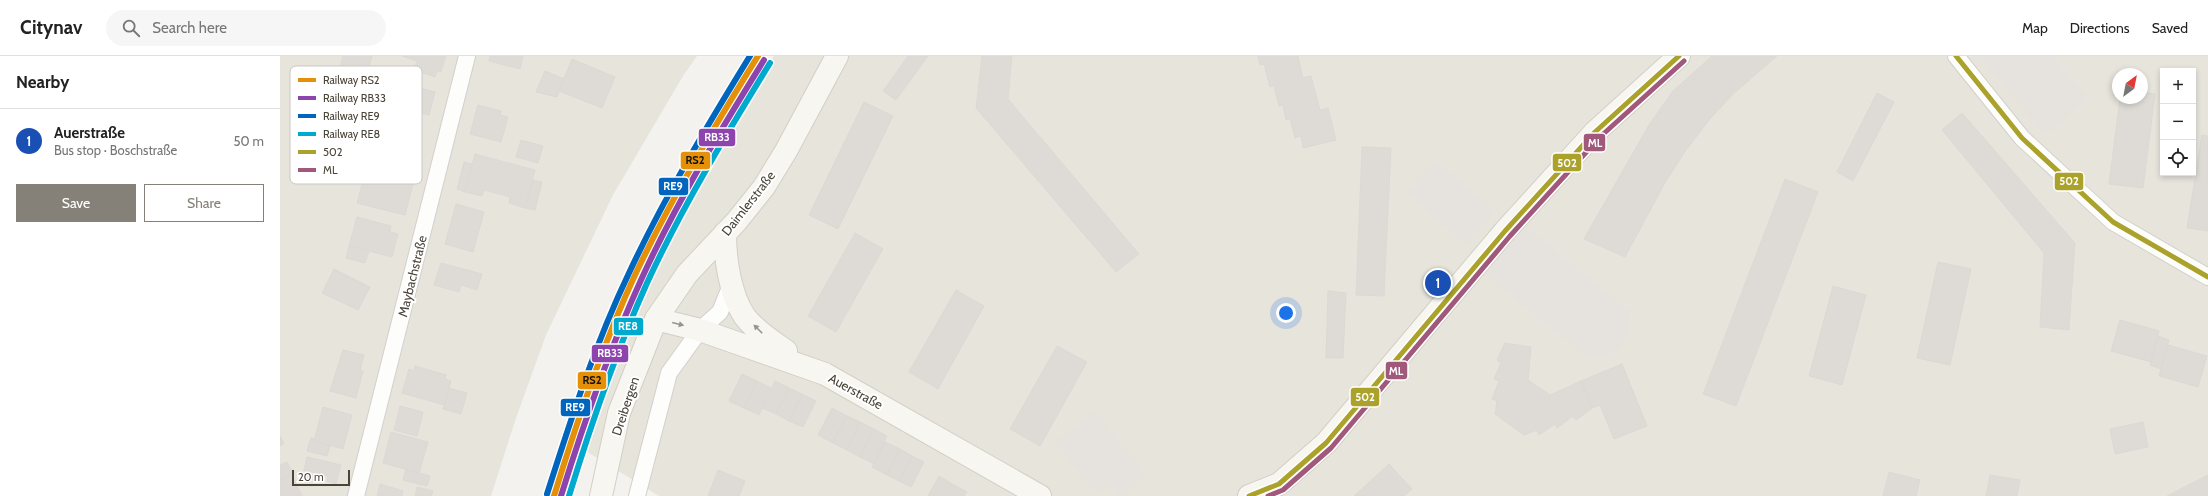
<!DOCTYPE html>
<html lang="en">
<head>
<meta charset="utf-8">
<style>
	:root { --surface:#fff; --page:#f6f6f6; --text:#222; --muted:#767676; --line:#e0e0e0; --accent:#868178 }
	body { margin:0; font-family:Cabin,sans-serif; background:var(--page); color:var(--text) }
	.controls { position:absolute; right:12px; top:12px; display:grid; overflow:hidden; border-radius:0px; box-shadow:0 2px 6px #0003 }
	.controls button { width:36px; height:36px; display:grid; place-items:center; padding:0; border:0; border-bottom:1px solid var(--line); background:var(--surface); color:var(--text); font:20px sans-serif }
	.compass { position:absolute; left:1832px; top:12px; width:36px; height:36px; border-radius:50%; background:var(--surface); box-shadow:0 2px 6px #0003; rotate:32deg }
	.scale { position:absolute; left:12px; bottom:10px; width:58px; box-sizing:border-box; padding-left:4px; border:2px solid #4b4439; border-top:0; font-size:11px; line-height:14px; white-space:nowrap; color:#4b4439; -webkit-text-stroke:3px #fff; paint-order:stroke }
	.you { position:absolute; left:1006px; top:257px; width:14px; height:14px; margin:-10px; border:3px solid #fff; border-radius:50%; background:#1a73e8; box-shadow:0 0 0 6px #1a73e833 }
	.badge { display:grid; place-items:center; width:26px; height:26px; border-radius:50%; background:var(--accent); color:#fff; font-size:13px; font-weight:700 }
	.pin { position:absolute; translate:-50% -50%; border:2px solid #fff; box-shadow:0 1px 4px #0006 }
	.list { margin:0; padding:0; list-style:none }
	h2 { display:flex; justify-content:space-between; align-items:center; height:52px; margin:0; padding:0 16px; font-size:17px }
	h2 small { font-size:13px; font-weight:400; color:var(--muted) }
	.list li { display:grid; grid-template-columns:26px 1fr auto; gap:12px; align-items:center; box-sizing:border-box; height:64px; padding:0 16px; border-top:1px solid var(--line) }
	.list b { display:block; font-size:15px; white-space:nowrap }
	.list p { margin:0; font-size:13px; white-space:nowrap; color:var(--muted) }
	.list em { font-size:13px; font-style:normal; color:var(--muted) }
	.actions { display:flex; gap:8px; padding:12px 16px }
	.actions a { flex:1; padding:9px 0; border:1px solid var(--accent); border-radius:0px; text-align:center; font-size:14px; color:var(--accent) }
	.actions .main { background:var(--accent); color:#fff }
	.icon { flex:none; width:22px; height:22px; fill:none; stroke:currentColor; stroke-width:2; stroke-linecap:round; stroke-linejoin:round }
	.map { position:relative; flex:none; width:1928px; height:440px; overflow:hidden }
	header { display:flex; align-items:center; gap:24px; box-sizing:border-box; height:56px; padding:0 20px; background:var(--surface); border-bottom:1px solid var(--line) }
	header strong { font-size:19px }
	nav { display:flex; gap:22px; margin-inline-start:auto; font-size:14px }
	.search { width:280px; height:36px; background:var(--page); display:flex; align-items:center; gap:10px; box-sizing:border-box; padding:0 14px; border-radius:22px; color:var(--muted); font-size:15px }
	main { display:flex }
	aside { flex:1; background:var(--surface) }
	.map>svg:first-child { display:block }
	.residential { fill:#e7e4dc; fill-rule:evenodd }
	.parking { fill:#e6e3df }
	.building { fill:#dedbd6; stroke:#dcd9d4 }
	.lines { fill:none; stroke-linecap:round; stroke-linejoin:round }
	.street-casing { stroke:#d2d0cb; stroke-width:18 }
	.secondary-casing { stroke:#d3cfc5; stroke-width:24 }
	.street { stroke:#fdfdfc; stroke-width:16 }
	.secondary { stroke:#f7f6f1; stroke-width:22 }
	.bus-1-casing { stroke:#fff; stroke-width:8 }
	.bus-2-casing { stroke:#fff; stroke-width:8 }
	.bus-1 { stroke:#aba22b; stroke-width:5 }
	.bus-2 { stroke:#a0587b; stroke-width:5 }
	.rail-1-casing { stroke:#fff; stroke-width:9 }
	.rail-2-casing { stroke:#fff; stroke-width:9 }
	.rail-3-casing { stroke:#fff; stroke-width:9 }
	.rail-4-casing { stroke:#fff; stroke-width:9 }
	.rail-1 { stroke:#e49009; stroke-width:6 }
	.rail-2 { stroke:#8e44ad; stroke-width:6 }
	.rail-3 { stroke:#0065bd; stroke-width:6 }
	.rail-4 { stroke:#00a9ce; stroke-width:6 }
	.oneway { fill:#98948c }
	.labels { text-anchor:middle; stroke-width:4; stroke-linejoin:round; paint-order:stroke }
	.street-label { font-size:13px; fill:#4b4439; stroke:#fff }
	.key { fill:#fff; stroke:#c9c7c4; stroke-width:1 }
	.key-label { font-size:11px; fill:#4b4439 }
	.line-badge { stroke:#fff; stroke-width:1.5 }
	.badge-label { font-size:11px; text-anchor:middle; font-weight:bold; fill:#fff }
	.pale-badge-label { font-size:11px; text-anchor:middle; font-weight:bold; fill:#111 }
</style>
</head>
<body>
<header>
<strong>Citynav</strong>
<div class="search"><svg class="icon" aria-label="search" viewBox="0 0 24 24"><circle cx="10" cy="10" r="6"/><path d="M15 15l6 6"/></svg>Search here</div>
<nav><a>Map</a><a>Directions</a><a>Saved</a></nav>
</header>
<main>
<aside>
<h2>Nearby<small></small></h2>
<ul class="list">
<li><span class="badge" style="background:#1a4fb4">1</span><div><b>Auerstraße</b><p>Bus stop · Boschstraße</p></div><em>50 m</em></li>
</ul>
<div class="actions"><a class="main">Save</a><a>Share</a></div>
</aside>
<div class="map">
<svg width="1928" height="440" viewBox="0 0 1928 440">
	<rect width="100%" height="100%" fill="#f4f2ee"/>
	<path class="residential" d="M0,0H417L403,20L333,139L266,279L236,362L211,440H0Z
		M494,0H1928V440H379L301,392L335,290L419,117ZM1883,15H1913V117H1883ZM1838,18H1862V42H1838Z"/>
	<path class="parking" d="M1706,0H1772L1808,42L1766,79L1701,4Z
		M1155,104L1215,155L1186,189L1126,137Z
		M1245,170L1351,256L1345,286L1334,297L1310,303L1205,219Z
		M815,355L867,420L842,440H837L828,429L816,438L775,386Z"/>
	<path class="building" d="M63,0H92L85,26L58,18Z
		M122,0H166L161,16L157,15L155,21L134,14L137,5Z
		M210,0H243L240,13L209,5Z
		M628,0H648L616,44L603,35Z
		M702,0H732L728,43L859,198L836,216L696,52Z
		M978,0H1018L1023,22L1031,20L1040,54L1048,52L1056,84L1023,92L1021,80L1015,82L1010,63L1006,64L1003,49L999,50L994,30L990,31L984,8L980,9Z
		M1432,0H1497L1452,39L1430,63L1406,94L1386,125L1345,201L1304,183L1369,69L1393,35Z
		M292,3L335,21L322,52L279,35Z
		M265,15L284,23L277,41L256,36Z
		M131,30L155,36L149,59L125,53Z
		M1862,36L1875,38L1863,132L1829,128L1840,42H1862Z
		M1597,37L1614,46L1573,125L1557,116Z
		M584,46L613,60L558,173L529,159Z
		M198,49L221,55L220,59L228,61L221,86L190,78Z
		M1682,57L1795,187L1789,274L1760,271L1764,197L1662,74Z
		M1922,79L1928,80V175L1907,172Z
		M241,84L263,90L258,107L236,101Z
		M1082,91L1111,92L1104,240L1076,239Z
		M195,98L255,114L245,152L229,147L230,141L204,134L202,140L185,136Z
		M74,101L105,109L103,116L134,124L125,159L77,147L85,117L70,114Z
		M184,106L192,108L185,136L177,133Z
		M1505,123L1538,136L1456,350L1423,338Z
		M253,124L262,126L255,154L245,152Z
		M176,148L204,156L193,196L165,188Z
		M77,161L111,170L110,176L118,178L112,201L69,190Z
		M575,177L603,193L556,276L528,260Z
		M69,190L89,195L85,207L66,202Z
		M1658,206L1691,213L1670,309L1637,302Z
		M161,207L202,218L197,234L181,229L179,236L154,229Z
		M54,213L90,231L78,254L42,237Z
		M1553,230L1586,239L1562,329L1529,320Z
		M676,234L704,250L658,333L629,316Z
		M1048,235L1066,237L1063,302H1046Z
		M1840,264L1879,275L1871,306L1831,295Z
		M1878,280L1889,284L1881,313L1870,309Z
		M1225,287L1251,291L1248,324L1270,339L1301,325L1312,352L1296,364L1293,360L1277,372L1275,368L1259,379L1257,374L1244,379L1215,358L1217,345L1212,343L1219,325L1214,323L1221,307L1217,304Z
		M1888,289L1927,300L1918,331L1879,320Z
		M777,290L807,306L760,390L730,373Z
		M63,294L84,299L80,314L83,315L76,342L50,335Z
		M1342,308L1367,370L1334,383L1320,349L1312,352L1301,325Z
		M135,310L166,319L165,323L171,325L164,349L122,337L129,313L134,315Z
		M462,318L477,325L464,352L449,345Z
		M477,325L491,332L479,359L464,352Z
		M495,325L509,332L496,358L482,352Z
		M169,332L187,337L181,358L163,353Z
		M509,332L522,338L509,365L496,358Z
		M522,338L536,345L523,371L509,365Z
		M120,350L143,356L137,380L114,374Z
		M43,351L72,359L63,393L34,385Z
		M552,352L567,360L553,387L538,379Z
		M567,360L580,366L567,394L553,387Z
		M580,366L594,373L580,401L567,394Z
		M1863,366L1868,391L1835,398L1830,373Z
		M594,373L607,380L594,408L580,401Z
		M111,376L148,386L139,417L103,407Z
		M0,380L4,388L0,390Z
		M31,382L35,383L34,385L50,390L47,400L27,395Z
		M605,386L620,393L607,419L592,411Z
		M620,393L632,400L619,425L607,419Z
		M632,400L644,406L631,431L619,425Z
		M27,401L61,409L56,428L47,425L48,420L24,414Z
		M7,406L13,417L0,424V409Z
		M1109,408L1132,433L1124,440H1074Z
		M126,413L150,420L147,430L123,424Z
		M438,414L465,425L459,440H428Z
		M1609,416L1640,424L1636,440H1603Z
		M12,419L22,440H0V424Z
		M1710,419L1740,424L1737,440H1706Z
		M1928,419V440H1887Z
		M659,420L674,429L667,440H648Z
		M100,428L123,435L122,440H97Z
		M674,429L687,436L684,440H667Z
		M137,431L153,435L151,440H135Z"/>
	<g class="lines">
		<defs>
			<path id="street" d="M1676,0L1742,82L1833,166L1928,221
				M76,440L187,0
				M357,440L389,317L420,274L440,256L451,229"/>
			<path id="secondary" d="M445,177C445,203 450,239 465,261C476,275 492,285 506,295
				M376,263L420,274L545,318L760,440
				M321,440L339,357L376,263L407,218L456,166L484,131L506,95L557,0
				M969,440L999,428L1046,387L1225,175L1315,76L1399,0"/>
		</defs>
		<use href="#street" class="street-casing"/>
		<use href="#secondary" class="secondary-casing"/>
		<use href="#street" class="street"/>
		<use href="#secondary" class="secondary"/>
		<defs>
			<path id="bus-1" d="M1676,0L1742,82L1833,166L1928,221
				M969,440L999,428L1046,387L1225,175L1315,76L1399,0"/>
			<path id="bus-2" d="M988,440L1003,434L1051,392L1230,180L1320,81L1404,5"/>
		</defs>
		<use href="#bus-1" class="bus-1-casing"/>
		<use href="#bus-2" class="bus-2-casing"/>
		<use href="#bus-1" class="bus-1"/>
		<use href="#bus-2" class="bus-2"/>
		<defs>
			<path id="rail-1" d="M274,440C297,365 322,290 355,219C391,143 434,71 478,0"/>
			<path id="rail-2" d="M281,440C304,366 329,294 361,224C396,147 440,75 484,4"/>
			<path id="rail-3" d="M267,438C291,363 315,288 349,217C384,142 427,70 470,0"/>
			<path id="rail-4" d="M289,440C311,368 336,296 367,227C402,151 446,79 490,7"/>
		</defs>
		<use href="#rail-1" class="rail-1-casing"/>
		<use href="#rail-2" class="rail-2-casing"/>
		<use href="#rail-3" class="rail-3-casing"/>
		<use href="#rail-4" class="rail-4-casing"/>
		<use href="#rail-1" class="rail-1"/>
		<use href="#rail-2" class="rail-2"/>
		<use href="#rail-3" class="rail-3"/>
		<use href="#rail-4" class="rail-4"/>
	</g>
	<defs><path id="oneway-solid" d="M-6-.8H1V-3.2L6.5 0L1 3.2V.8H-6Z"/></defs>
	<g class="oneway">
		<use href="#oneway-solid" transform="translate(398 268) rotate(14)"/>
		<use href="#oneway-solid" transform="translate(478 273) rotate(-135)"/>
	</g>
	<g class="labels">
		<g class="street-label">
			<text transform="translate(468 147) rotate(-52)" y="5">Daimlerstraße</text>
			<text transform="translate(132 220) rotate(-76)" y="5">Maybachstraße</text>
			<text transform="translate(576 335) rotate(29)" y="5">Auerstraße</text>
			<text transform="translate(345 350) rotate(-72)" y="5">Dreibergen</text>
		</g>
	</g>
	<rect x="10" y="10" width="132" height="118" rx="6" class="key"/>
	<rect x="18" y="22" width="18" height="4" fill="#e49009"/>
	<rect x="18" y="40" width="18" height="4" fill="#8e44ad"/>
	<rect x="18" y="58" width="18" height="4" fill="#0065bd"/>
	<rect x="18" y="76" width="18" height="4" fill="#00a9ce"/>
	<rect x="18" y="94" width="18" height="4" fill="#aba22b"/>
	<rect x="18" y="112" width="18" height="4" fill="#a0587b"/>
	<g class="key-label">
		<text x="43" y="28">Railway RS2</text>
		<text x="43" y="46">Railway RB33</text>
		<text x="43" y="64">Railway RE9</text>
		<text x="43" y="82">Railway RE8</text>
		<text x="43" y="100">502</text>
		<text x="43" y="118">ML</text>
	</g>
	<g class="line-badge">
		<rect x="418" y="72" width="38" height="19" rx="4" fill="#8e44ad"/>
		<rect x="1303" y="77" width="23" height="19" rx="4" fill="#a0587b"/>
		<rect x="400" y="95" width="31" height="19" rx="4" fill="#e49009"/>
		<rect x="1272" y="97" width="30" height="19" rx="4" fill="#aba22b"/>
		<rect x="1774" y="116" width="30" height="19" rx="4" fill="#aba22b"/>
		<rect x="378" y="121" width="31" height="19" rx="4" fill="#0065bd"/>
		<rect x="333" y="261" width="31" height="19" rx="4" fill="#00a9ce"/>
		<rect x="311" y="288" width="38" height="19" rx="4" fill="#8e44ad"/>
		<rect x="1105" y="305" width="23" height="19" rx="4" fill="#a0587b"/>
		<rect x="297" y="315" width="30" height="19" rx="4" fill="#e49009"/>
		<rect x="1070" y="331" width="30" height="20" rx="4" fill="#aba22b"/>
		<rect x="280" y="342" width="31" height="19" rx="4" fill="#0065bd"/>
	</g>
	<g class="badge-label">
		<text x="437" y="85">RB33</text>
		<text x="1315" y="91">ML</text>
		<text x="1287" y="111">502</text>
		<text x="1789" y="129">502</text>
		<text x="393" y="134">RE9</text>
		<text x="348" y="274">RE8</text>
		<text x="330" y="301">RB33</text>
		<text x="1116" y="319">ML</text>
		<text x="1085" y="345">502</text>
		<text x="295" y="355">RE9</text>
	</g>
	<g class="pale-badge-label">
		<text x="415" y="108">RS2</text>
		<text x="312" y="328">RS2</text>
	</g>
</svg>
<div class="controls">
<button>+</button>
<button>−</button>
<button><svg class="icon" aria-label="locate" viewBox="0 0 24 24"><circle cx="12" cy="12" r="6"/><path d="M12 2v4M12 18v4M2 12h4M18 12h4"/></svg></button>
</div>
<svg class="compass" viewBox="-18 -18 36 36"><path d="M0-13l5 13h-10z" fill="#e53935"/><path d="M0 13l5-13h-10z" fill="#767676"/></svg>
<div class="scale">20 m</div>
<div class="you"></div>
<div class="pin badge" style="left:1158px;top:227px;background:#1a4fb4">1</div>
</div>
</main>
</body>
</html>
